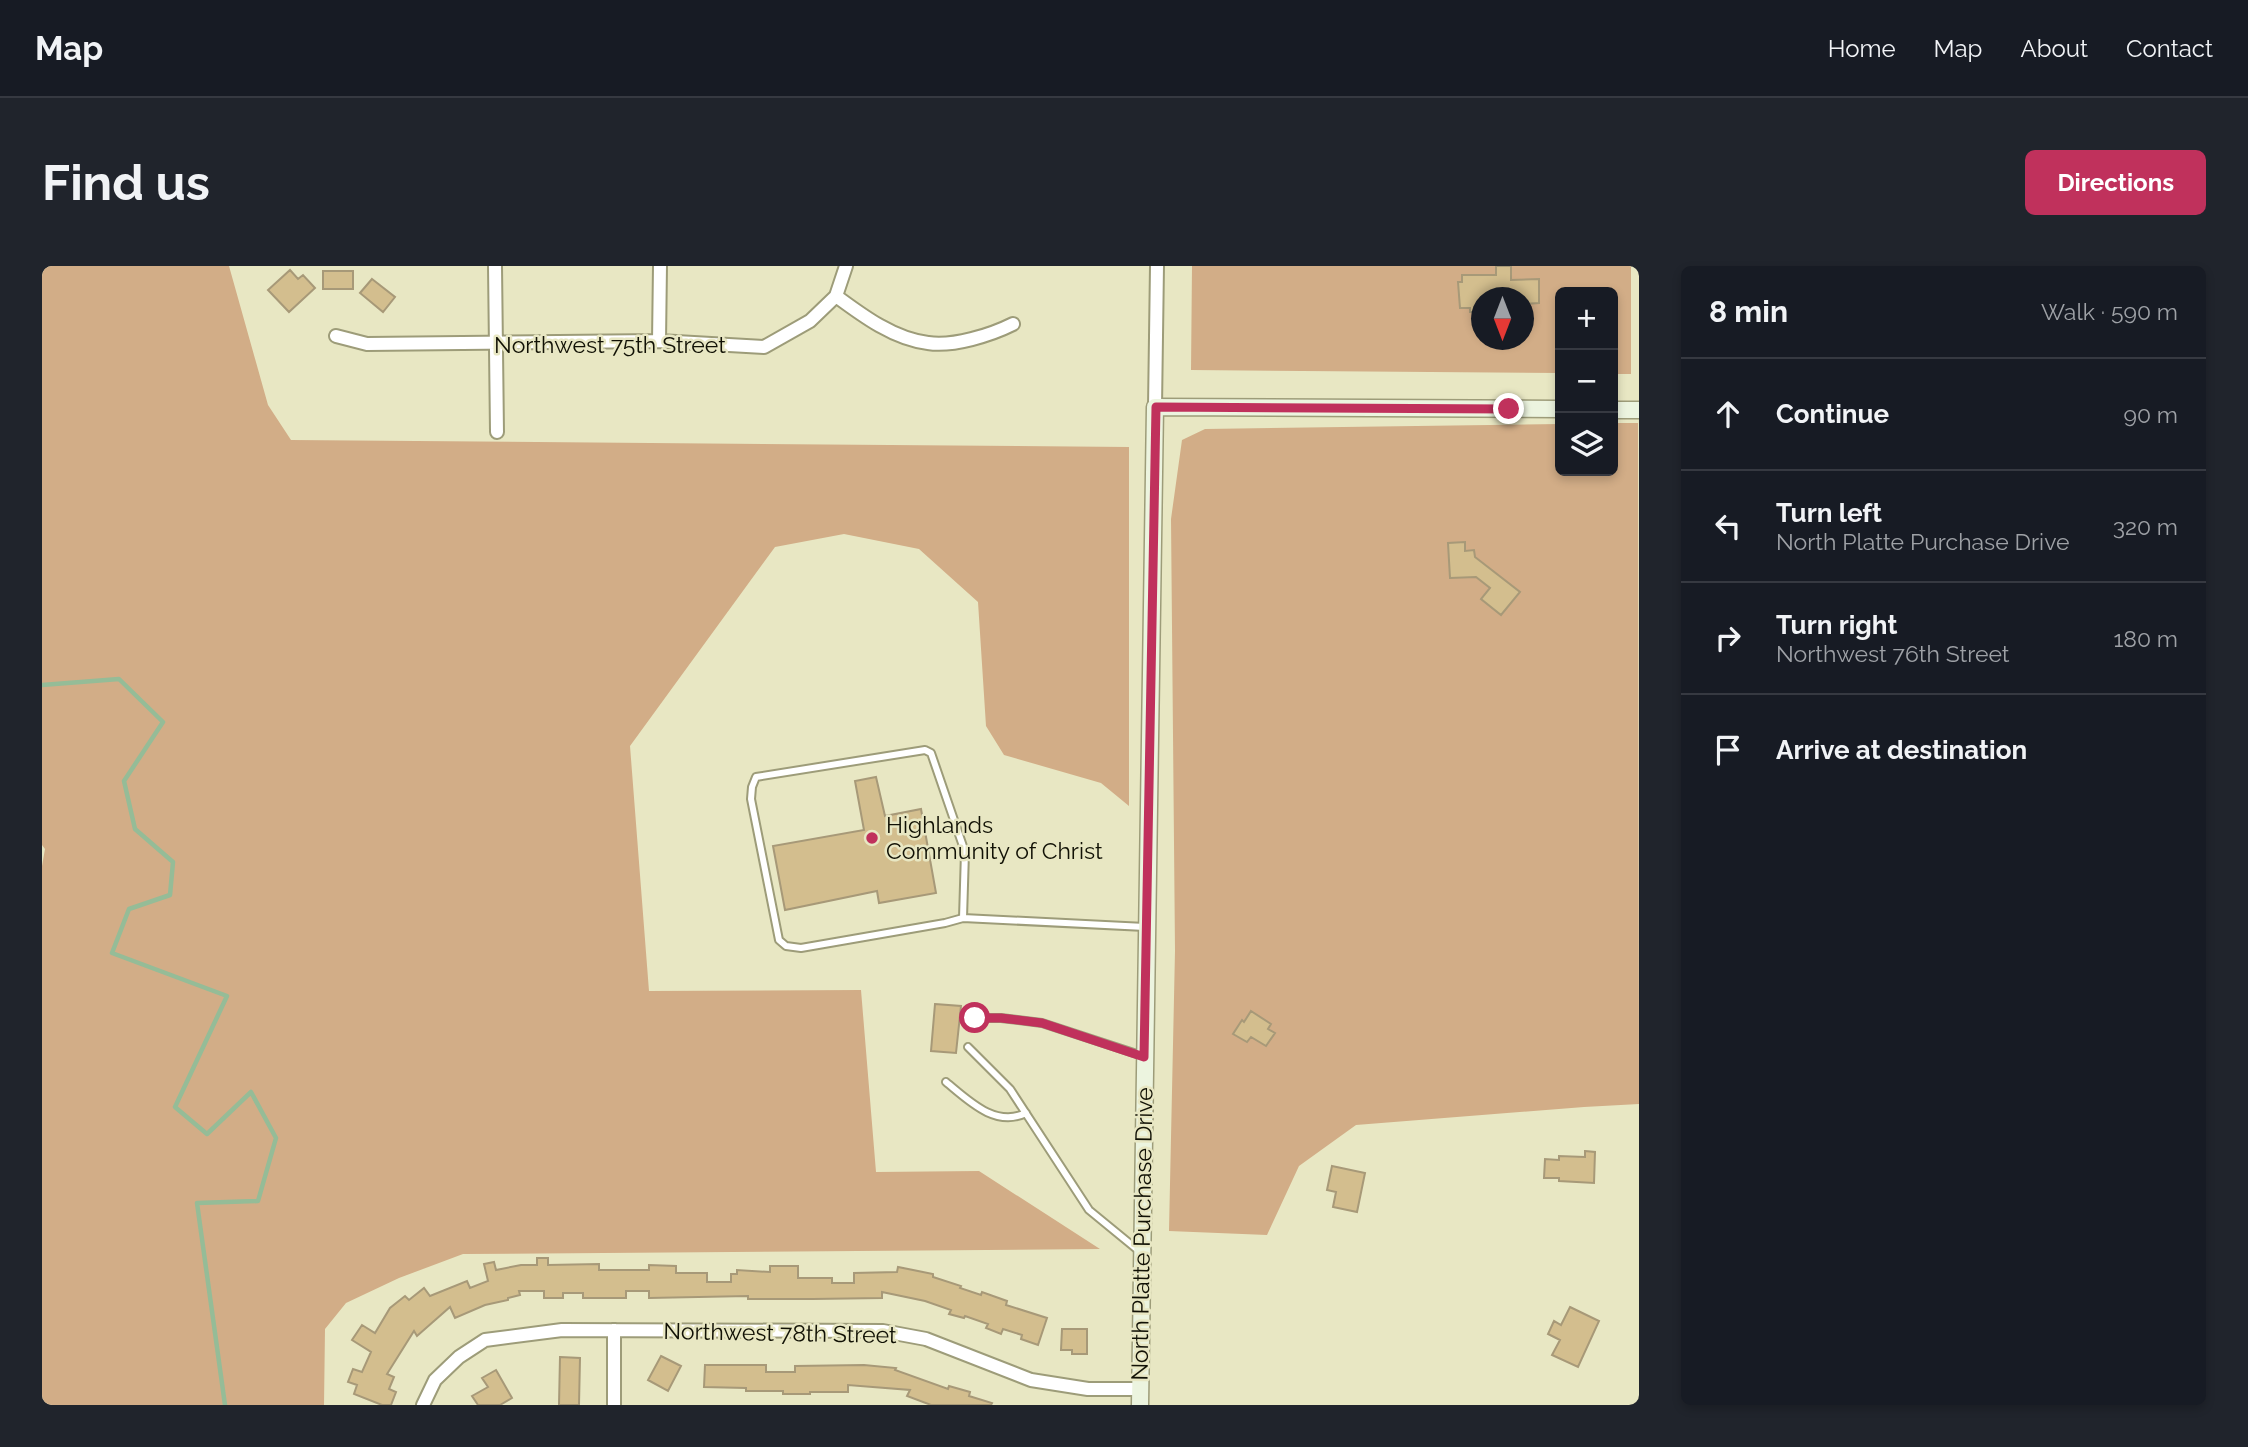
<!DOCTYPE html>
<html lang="en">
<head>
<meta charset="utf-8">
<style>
	:root { --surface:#171b24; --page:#20242c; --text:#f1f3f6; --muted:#9ea1a6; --line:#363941; --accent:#c0315c }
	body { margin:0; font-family:Raleway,sans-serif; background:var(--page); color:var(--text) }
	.controls { position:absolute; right:21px; top:21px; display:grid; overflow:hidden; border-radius:10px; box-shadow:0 4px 10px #0003 }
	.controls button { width:63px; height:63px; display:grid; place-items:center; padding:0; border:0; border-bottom:2px solid var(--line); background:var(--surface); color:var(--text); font:35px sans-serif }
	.compass { position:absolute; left:1429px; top:21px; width:63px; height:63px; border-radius:50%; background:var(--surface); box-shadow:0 4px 10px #0003; rotate:180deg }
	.stop { position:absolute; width:21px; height:21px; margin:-16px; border:5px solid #c0315c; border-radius:50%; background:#fff }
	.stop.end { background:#c0315c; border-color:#fff; box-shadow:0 2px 7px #0008 }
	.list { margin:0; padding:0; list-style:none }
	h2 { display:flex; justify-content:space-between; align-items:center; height:91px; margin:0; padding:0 28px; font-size:30px }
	h2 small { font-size:23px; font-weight:400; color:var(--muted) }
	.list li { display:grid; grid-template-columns:46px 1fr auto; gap:21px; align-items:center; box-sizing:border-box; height:112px; padding:0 28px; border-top:2px solid var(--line) }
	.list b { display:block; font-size:26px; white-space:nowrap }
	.list p { margin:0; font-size:23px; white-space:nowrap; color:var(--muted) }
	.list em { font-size:23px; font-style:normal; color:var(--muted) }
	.icon { flex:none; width:38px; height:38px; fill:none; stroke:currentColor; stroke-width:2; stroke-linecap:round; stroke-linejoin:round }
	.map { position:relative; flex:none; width:1597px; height:1139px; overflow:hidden; border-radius:10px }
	header { display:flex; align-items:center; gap:42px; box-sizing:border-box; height:98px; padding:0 35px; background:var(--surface); border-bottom:2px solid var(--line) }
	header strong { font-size:33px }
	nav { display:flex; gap:38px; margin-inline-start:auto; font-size:24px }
	.intro { display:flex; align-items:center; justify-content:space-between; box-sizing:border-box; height:168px; padding:0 42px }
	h1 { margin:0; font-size:49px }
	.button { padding:18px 32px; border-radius:10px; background:var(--accent); color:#fff; font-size:24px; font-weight:700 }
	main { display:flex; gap:42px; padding:0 42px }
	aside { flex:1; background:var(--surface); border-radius:10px; box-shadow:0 4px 10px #0003 }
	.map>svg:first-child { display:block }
	.forest { fill:#d2ad87; fill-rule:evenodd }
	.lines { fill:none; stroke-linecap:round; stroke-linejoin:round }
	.stream { stroke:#95bc97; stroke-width:4.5 }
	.building { fill:#d3be8e; stroke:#a79978; stroke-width:2 }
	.lane-casing { stroke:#9d9c79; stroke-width:10 }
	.street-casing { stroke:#9d9c79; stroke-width:16 }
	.secondary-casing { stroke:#9d9c79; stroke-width:19 }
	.lane { stroke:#fff; stroke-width:6 }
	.street { stroke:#fff; stroke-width:12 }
	.secondary { stroke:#ecf4df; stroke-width:16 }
	.route { stroke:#c0315c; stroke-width:9 }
	.poi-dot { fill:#c0315c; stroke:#e8e7c3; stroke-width:2.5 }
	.labels { text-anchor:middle; stroke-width:5; stroke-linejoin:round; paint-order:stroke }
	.street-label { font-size:23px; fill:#111105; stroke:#e8e7c3 }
	.poi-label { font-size:23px; fill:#111105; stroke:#e8e7c3; text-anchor:start }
</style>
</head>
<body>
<header>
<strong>Map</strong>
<nav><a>Home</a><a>Map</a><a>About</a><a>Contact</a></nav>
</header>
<div class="intro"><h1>Find us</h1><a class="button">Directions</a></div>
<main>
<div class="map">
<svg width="1597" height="1139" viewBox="0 0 1597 1139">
	<rect width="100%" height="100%" fill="#e8e7c3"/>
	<path class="forest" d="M0,0H187L226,139L249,174L1087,181V540L1059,517L962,489L944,460L936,336L877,283L802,268L733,281L588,480L607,725L819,724L834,906L937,905L1058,983L421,988L357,1012L304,1037L283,1063L282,1139H0V600L3,583L0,579Z
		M1150,0H1589V108H1571V26H1518V107L1149,104ZM1440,32H1482V74H1440Z
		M1571,157H1596L1597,838L1542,841L1314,859L1257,900L1225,969L1127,965L1133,685L1129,253L1140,174L1163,163L1518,158V205H1571Z"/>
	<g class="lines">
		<path class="stream" d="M0,419L77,413L121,456L82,515L93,563L131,596L128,629L87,643L70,687L185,730L133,841L165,868L209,826L234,872L216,935L155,937L183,1139"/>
	</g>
	<path class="building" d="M1454,0H1469V14L1497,13V37L1481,38V32H1439V46H1428V42H1418L1416,16H1420V9H1454Z
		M248,4L256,13L261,9L273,22L247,46L226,24Z
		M281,5H311V23H281Z
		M330,13L353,31L341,46L318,27Z
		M1423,276V285L1432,284L1433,291L1478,326L1459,349L1439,333L1448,322L1434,311L1408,312L1406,277Z
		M834,511L843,550L879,543L894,627L837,637L835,625L743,644L731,580L822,564L813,515Z
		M893,738L919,740L914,787L889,785Z
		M1209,745L1229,758L1226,763L1233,767L1224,780L1209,771L1205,776L1191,768L1200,754L1202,756Z
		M1543,885L1553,886L1552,917L1517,915V912H1502L1503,893L1517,894V890L1543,891Z
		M1290,900L1323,907L1315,946L1291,941L1294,926L1285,924Z
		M495,992H506V999L557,998V1004H607V999L634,1000V1007H665V1016H689V1008H695V1004L728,1006V1000H756V1012H790V1017H812V1007L855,1006L856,1001L891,1008V1011L919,1020L918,1022L939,1029L940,1026L965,1035L964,1039L1005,1052L996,1079L979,1073L980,1069L961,1063L959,1068L944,1062L946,1058L923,1050L922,1052L907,1048L909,1044L883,1035L840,1026V1032L771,1033H706V1030L607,1032V1025H584V1032H541V1027H521V1032H502V1025H477L478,1029L466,1032V1034L443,1039L413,1052L408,1041L375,1070L372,1065L345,1108L352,1111L347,1123L354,1126L349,1139H340L312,1128L315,1119L306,1116L311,1103L320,1106L329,1086L310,1074L320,1059L333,1067L348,1042L363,1030L367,1034L382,1022L388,1030L425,1015L428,1022L446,1015L442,998L452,996L454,1004L479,999H495Z
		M1528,1041L1557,1055L1536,1101L1510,1089L1518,1074L1506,1068L1512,1055L1519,1059Z
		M1020,1063H1045V1088H1030V1084H1019Z
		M619,1090L639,1100L626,1125L606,1114Z
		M518,1091L538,1092L537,1139H517Z
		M663,1099H724V1106H753V1100L822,1099L854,1102L853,1104L906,1123L907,1120L928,1126L927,1130L950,1137L949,1139H889L865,1130L868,1124L806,1119V1126H768V1128H741V1125H704V1122L662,1121Z
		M454,1104L470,1132L458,1139H436L430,1130L446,1121L440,1112Z"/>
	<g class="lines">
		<defs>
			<path id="lane" d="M921,652L903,657L759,682L744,680L737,674L709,533L710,521L714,511L883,484L889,487L923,586L921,652L1103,661
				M933,752H959L1000,757L1101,790
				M926,781L968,823L1047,944L1097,985
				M904,816C926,834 953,862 984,847"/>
			<path id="street" d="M453,0L455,166
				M794,30C821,50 852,73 886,77C911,81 949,69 971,58
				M294,70L325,78L617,75L722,81L768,55L794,30L804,0
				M617,75L618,0
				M1113,141L1115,0
				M381,1139L393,1114L417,1091L443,1074L520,1064L841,1065L884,1073L989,1114L1046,1123H1098
				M572,1139V1064"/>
			<path id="secondary" d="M1571,144H1597
				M1098,1139L1113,141L1518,143"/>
		</defs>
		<use href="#lane" class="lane-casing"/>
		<use href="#street" class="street-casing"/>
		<use href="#secondary" class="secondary-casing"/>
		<use href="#lane" class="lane"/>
		<use href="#street" class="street"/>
		<use href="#secondary" class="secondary"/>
	</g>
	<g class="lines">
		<path class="route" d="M933,752H959L1000,757L1102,791L1114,141L1467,143"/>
	</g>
	<circle class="poi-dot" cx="830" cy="572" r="7"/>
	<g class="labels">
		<g class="street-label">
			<text x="568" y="87">Northwest 75th Street</text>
			<text transform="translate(1100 968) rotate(-89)" y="8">North Platte Purchase Drive</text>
			<text transform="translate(738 1067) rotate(1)" y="8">Northwest 78th Street</text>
		</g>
		<g class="poi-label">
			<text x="844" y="567">Highlands<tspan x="844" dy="26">Community of Christ</tspan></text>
		</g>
	</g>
</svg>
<div class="controls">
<button>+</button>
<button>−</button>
<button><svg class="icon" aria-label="layers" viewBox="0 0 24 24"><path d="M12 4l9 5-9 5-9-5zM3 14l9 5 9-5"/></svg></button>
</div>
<svg class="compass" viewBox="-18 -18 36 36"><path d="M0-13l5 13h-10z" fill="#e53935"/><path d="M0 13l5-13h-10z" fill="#9ea1a6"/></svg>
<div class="stop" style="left:933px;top:752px"></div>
<div class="stop end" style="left:1467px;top:143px"></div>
</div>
<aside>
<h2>8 min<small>Walk · 590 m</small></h2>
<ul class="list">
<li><svg class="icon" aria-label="ahead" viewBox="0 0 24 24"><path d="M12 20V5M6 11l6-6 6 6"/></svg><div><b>Continue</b></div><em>90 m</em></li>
<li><svg class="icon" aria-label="left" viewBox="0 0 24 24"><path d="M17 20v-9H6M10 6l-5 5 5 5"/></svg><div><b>Turn left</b><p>North Platte Purchase Drive</p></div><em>320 m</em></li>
<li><svg class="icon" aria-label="right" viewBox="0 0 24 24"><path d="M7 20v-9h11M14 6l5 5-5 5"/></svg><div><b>Turn right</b><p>Northwest 76th Street</p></div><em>180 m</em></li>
<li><svg class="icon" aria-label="arrive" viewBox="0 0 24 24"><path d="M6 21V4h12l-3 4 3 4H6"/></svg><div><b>Arrive at destination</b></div></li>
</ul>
</aside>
</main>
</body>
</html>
